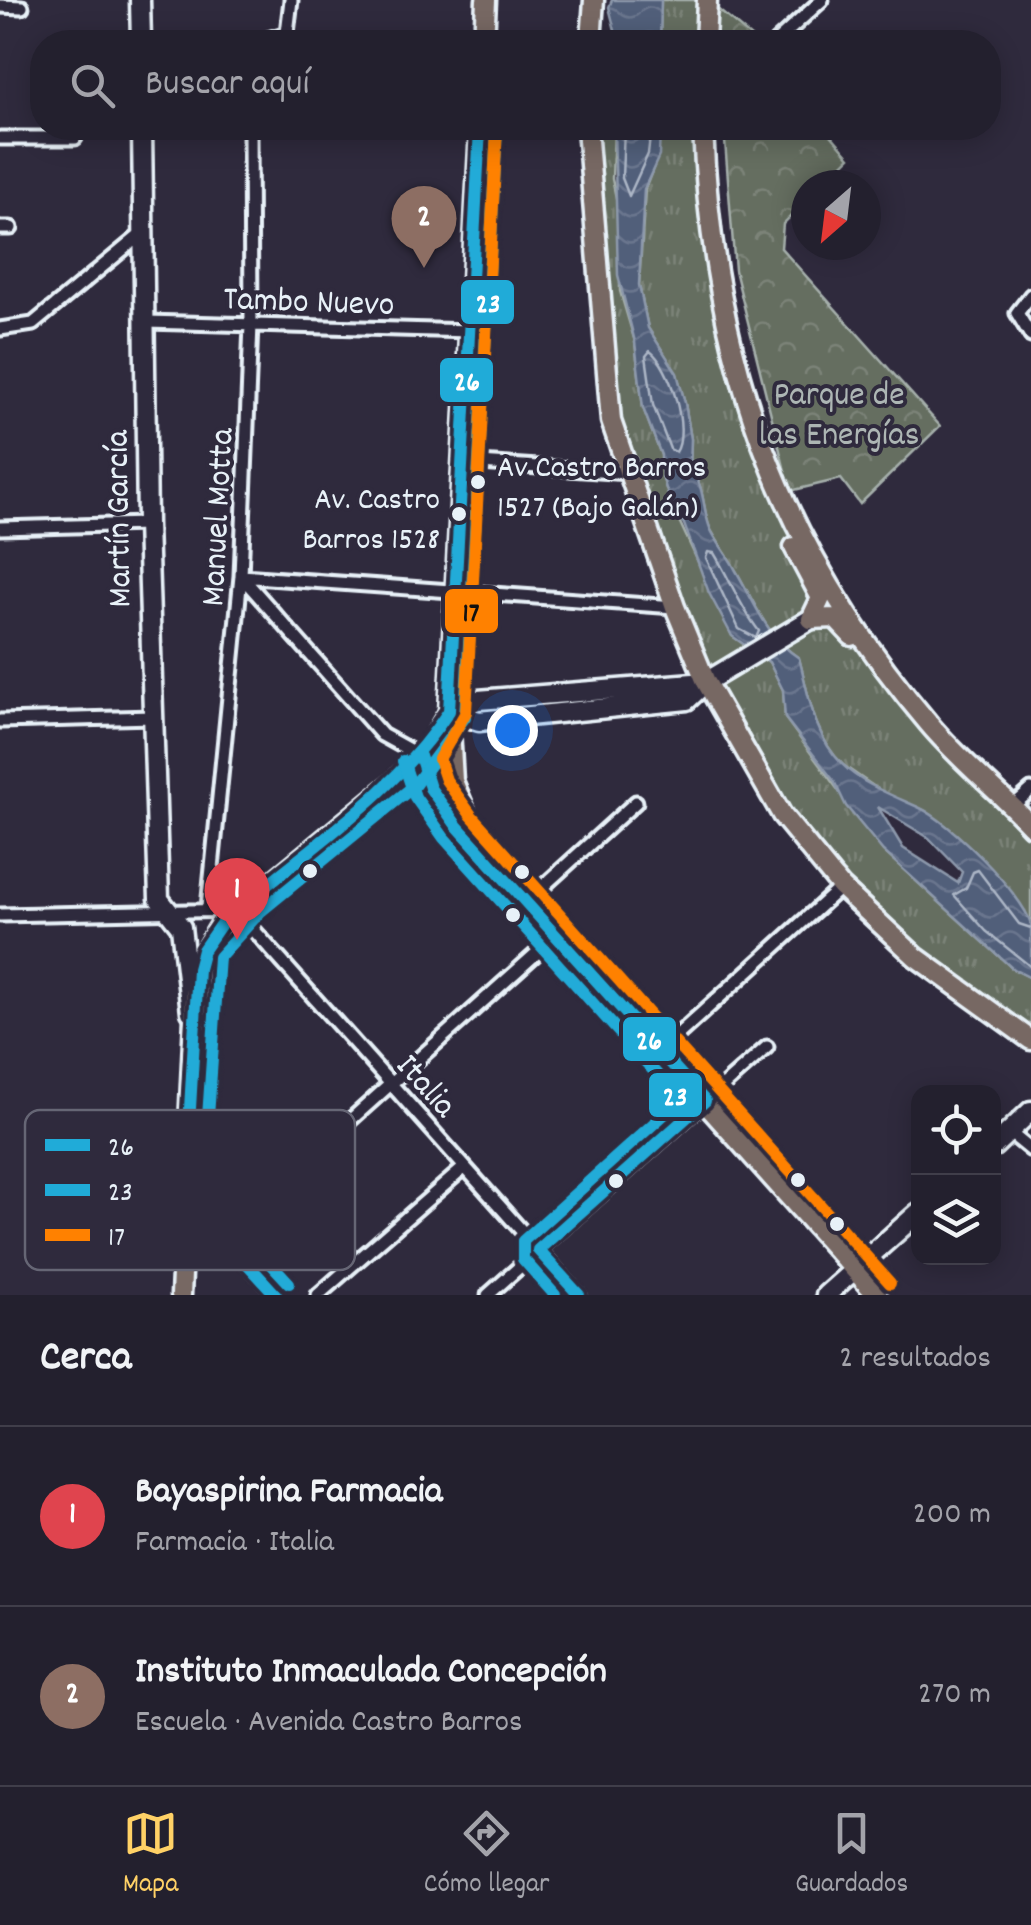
<!DOCTYPE html>
<html lang="es">
<head>
<meta charset="utf-8">
<style>
	:root { --surface:#23202e; --page:#2f2d3a; --text:#f1f3f6; --muted:#a3a3aa; --line:#403e4a; --accent:#ffd166 }
	body { margin:0; font-family:Dekko,sans-serif; background:var(--page); color:var(--text) }
	.controls { position:absolute; right:30px; bottom:30px; display:grid; overflow:hidden; border-radius:20px; box-shadow:0 5px 25px #0003 }
	.controls button { width:90px; height:90px; display:grid; place-items:center; padding:0; border:0; border-bottom:2px solid var(--line); background:var(--surface); color:var(--text); font:50px sans-serif }
	.compass { position:absolute; left:791px; top:170px; width:90px; height:90px; border-radius:50%; background:var(--surface); box-shadow:0 5px 25px #0003; rotate:208deg }
	.you { position:absolute; left:512px; top:730px; width:35px; height:35px; margin:-25px; border:8px solid #fff; border-radius:50%; background:#1a73e8; box-shadow:0 0 0 15px #1a73e833 }
	.badge { display:grid; place-items:center; width:65px; height:65px; border-radius:50%; background:var(--accent); color:#fff; font-size:32px; font-weight:700 }
	.pin { position:absolute; translate:-50% -82px; filter:drop-shadow(0 2px 5px #0008) }
	.pin::after { content:''; position:absolute; top:52px; width:35px; height:30px; background:inherit; clip-path:polygon(0 0,100% 0,50% 100%) }
	.list { margin:0; padding:0; list-style:none }
	h2 { display:flex; justify-content:space-between; align-items:center; height:130px; margin:0; padding:0 40px; font-size:42px }
	h2 small { font-size:32px; font-weight:400; color:var(--muted) }
	.list li { display:grid; grid-template-columns:65px 1fr auto; gap:30px; align-items:center; box-sizing:border-box; height:180px; padding:0 40px; border-top:2px solid var(--line) }
	.list b { display:block; font-size:38px; white-space:nowrap }
	.list p { margin:0; font-size:32px; white-space:nowrap; color:var(--muted) }
	.list em { font-size:32px; font-style:normal; color:var(--muted) }
	.icon { flex:none; width:55px; height:55px; fill:none; stroke:currentColor; stroke-width:2; stroke-linecap:round; stroke-linejoin:round }
	.map { position:relative; flex:none; width:1031px; height:1295px; overflow:hidden }
	.search { position:absolute; background:var(--surface); box-shadow:0 5px 25px #0003; left:30px; right:30px; top:30px; height:110px; display:flex; align-items:center; gap:25px; box-sizing:border-box; padding:0 35px; border-radius:40px; color:var(--muted); font-size:38px }
	.sheet { height:490px; background:var(--surface) }
	nav { display:flex; justify-content:space-around; align-items:center; box-sizing:border-box; height:140px; border-top:2px solid var(--line); background:var(--surface); font-size:28px; color:var(--muted) }
	nav a { display:grid; justify-items:center; gap:5px }
	nav .on { color:var(--accent) }
	.map>svg:first-child { display:block }
	.grass { fill:url(#grass-tufts); stroke:#a6b0ac; stroke-width:2.5 }
	.park { fill:url(#park-crowns); stroke:#a6b0ac; stroke-width:2.5 }
	.water { fill:url(#water-waves); stroke:#8d99ac; stroke-width:2.5; fill-rule:evenodd }
	.lines { fill:none; stroke-linecap:round; stroke-linejoin:round }
	.shore { stroke:#acb6c6; stroke-width:2.5 }
	.street-casing { stroke:#e8f1f8; stroke-width:19 }
	.secondary-casing { stroke:#e8f1f8; stroke-width:25 }
	.primary-casing { stroke:#e8f1f8; stroke-width:25 }
	.street { stroke:#2f2a3d; stroke-width:11 }
	.secondary { stroke:#2f2a3d; stroke-width:18 }
	.primary { stroke:#776864; stroke-width:18 }
	.bus-1-casing { stroke:#2f2a3d; stroke-width:20 }
	.bus-2-casing { stroke:#2f2a3d; stroke-width:20 }
	.bus-3-casing { stroke:#2f2a3d; stroke-width:20 }
	.bus-1 { stroke:#20abd8; stroke-width:12 }
	.bus-2 { stroke:#20abd8; stroke-width:12 }
	.bus-3 { stroke:#ff8100; stroke-width:12 }
	.bus-dot { fill:#e8f1f8; stroke:#2f2a3d; stroke-width:4 }
	.labels { text-anchor:middle; stroke-width:8; stroke-linejoin:round; paint-order:stroke }
	.bus-label { font-size:32px; fill:#e8f1f8; stroke:#2f2a3d; text-anchor:start }
	.street-label { font-size:35px; fill:#e8f1f8; stroke:#2f2a3d }
	.park-label { font-size:35px; fill:#adb6b4; stroke:#2f2a3d }
	.key { fill:#2f2a3d; stroke:#666675; stroke-width:2.5 }
	.key-label { font-size:28px; fill:#e8f1f8 }
	.line-badge { stroke:#2f2a3d; stroke-width:4 }
	.badge-label { font-size:28px; text-anchor:middle; font-weight:bold; fill:#fff }
	.pale-badge-label { font-size:28px; text-anchor:middle; font-weight:bold; fill:#111 }
</style>
</head>
<body>
<div class="map">
<svg width="1031" height="1295" viewBox="0 0 1031 1295">
	<defs>
		<pattern id="grass-tufts" width="24" height="20" patternUnits="userSpaceOnUse" patternTransform="scale(2.5)"><rect width="24" height="20" fill="#656e61"/><path d="M3 7l-1-3M5 7V3M7 7l1-3M15 17l-1-3M17 17v-4M19 17l1-3" fill="none" stroke="#7b8378"/></pattern>
		<pattern id="park-crowns" width="20" height="18" patternUnits="userSpaceOnUse" patternTransform="scale(2.5)"><rect width="20" height="18" fill="#656e61"/><path d="M2 6a3 3 0 1 1 6 0M12 15a3 3 0 1 1 6 0" fill="none" stroke="#7b8378"/></pattern>
		<pattern id="water-waves" width="16" height="10" patternUnits="userSpaceOnUse" patternTransform="scale(2.5)"><rect width="16" height="10" fill="#515e7a"/><path d="M0 5q4-4 8 0t8 0" fill="none" stroke="#6a768e"/></pattern>
	</defs>
	<rect width="100%" height="100%" fill="#2f2a3d"/>
	<filter id="ink" filterUnits="userSpaceOnUse"><feTurbulence type="fractalNoise" baseFrequency=".01" numOctaves="2"/><feDisplacementMap in="SourceGraphic" scale="20" xChannelSelector="R" yChannelSelector="G"/><feConvolveMatrix kernelMatrix="1 2 1 2 8 2 1 2 1" color-interpolation-filters="sRGB"/></filter>
	<g filter="url(#ink)">
		<path class="grass" d="M661,0H707L705,42H660Z
			M587,128H614L612,179L620,217V291L635,342L643,408L661,455L662,476L670,501L732,636L769,662L783,690L785,718L883,851L1013,969L1031,978V1040L968,997L807,848L706,682L611,421Z
			M660,128H703L716,271L781,500L911,702L1031,826V924C1002,880 971,841 927,812C916,805 903,803 891,798C888,796 845,767 842,764C813,735 809,695 799,658C766,637 754,601 735,569C728,555 717,542 710,528C702,509 705,484 690,469L691,439L685,403L677,374L648,328L639,285L645,189L658,156Z"/>
		<path class="park" d="M715,7L757,42H712Z
			M724,128H825L850,157L822,185H806V201L783,224L781,248L940,426L860,504L841,479L790,491L735,270Z"/>
		<path class="water" d="M612,0H661L660,42H618L609,7Z
			M614,128H660L659,156L644,189L639,285L648,328L677,373L685,403L691,439L690,469C705,484 702,508 710,528C716,542 728,555 735,569C754,601 766,637 799,658C809,695 813,735 842,764C863,785 894,796 920,808C949,821 1022,893 1031,924C1031,939 1031,962 1031,978L1013,969L883,851L846,806L834,781L785,718L783,690L769,662L732,636L709,593L684,524L670,501L662,476L661,455L643,408L635,342L618,275ZM878,807L929,838L962,872L958,883L903,848Z"/>
		<g class="lines">
			<path class="shore" d="M624,128L622,178L629,196L648,154L651,128
				M650,351C670,365 690,430 676,452L670,449L653,405L646,356Z
				M708,552L714,553C730,579 740,607 759,631L756,638L739,629L706,558Z
				M1031,928L1019,924L978,870L973,872L966,888L954,895L986,931L1031,967"/>
			<defs>
				<path id="street" d="M0,6L22,7
					M258,42L287,33L291,0
					M776,42L822,0
					M0,138H75
					M0,228H11
					M1031,295L1017,313L1031,336
					M146,322L471,331
					M0,329L33,324L144,232
					M464,462L629,473
					M0,528L147,524
					M241,576L675,607
					M241,576L382,735L420,756
					M0,721L154,717
					M1013,806L1031,790
					M527,901L636,802
					M208,908L241,576L251,324L250,128
					M0,915L236,910L579,1295
					M660,1051L841,887
					M1009,1132L1031,1150
					M185,1196L276,1295
					M182,1271L558,934
					M318,1295L465,1167
					M488,1295L767,1047"/>
				<path id="secondary" d="M140,0L141,42
					M142,128L147,524L159,899L181,927L191,1012
					M449,711L478,700L706,682L811,619
					M449,711L479,721L687,700L706,682
					M994,1146L1031,1111
					M826,1295L918,1213"/>
				<path id="primary" d="M484,42L486,0
					M591,42L594,0
					M705,42L707,0
					M480,128L449,711L453,781L481,849
					M587,128L611,421L675,607L706,682L782,815L841,887L916,957L1031,1040
					M703,128C712,360 778,546 929,724C960,761 999,791 1031,826
					M794,547L821,598L811,619
					M811,619L835,618L852,636
					M420,756L430,788L457,826L877,1295
					M181,1295L195,997L200,960L221,924L394,782L432,741L449,712"/>
			</defs>
			<use href="#street" class="street-casing"/>
			<use href="#secondary" class="secondary-casing"/>
			<use href="#primary" class="primary-casing"/>
			<use href="#street" class="street"/>
			<use href="#secondary" class="secondary"/>
			<use href="#primary" class="primary"/>
			<defs>
				<path id="bus-1" d="M420,756L430,788L457,826L705,1101L538,1250L579,1295
					M276,1295L185,1196L198,969L203,950L221,924C299,853 390,801 449,711L480,128"/>
				<path id="bus-2" d="M403,761L415,797L444,838L680,1100L523,1241V1259L555,1295
					M289,1283L203,1190L219,957L261,911L414,786L465,717L497,129"/>
				<path id="bus-3" d="M497,129L466,712L439,759L446,780L471,815L890,1283"/>
			</defs>
			<use href="#bus-1" class="bus-1-casing"/>
			<use href="#bus-2" class="bus-2-casing"/>
			<use href="#bus-3" class="bus-3-casing"/>
			<use href="#bus-1" class="bus-1"/>
			<use href="#bus-2" class="bus-2"/>
			<use href="#bus-3" class="bus-3"/>
		</g>
	</g>
	<g class="bus-dot">
		<circle cx="478" cy="482" r="9"/>
		<circle cx="459" cy="514" r="9"/>
		<circle cx="310" cy="871" r="9"/>
		<circle cx="522" cy="872" r="9"/>
		<circle cx="513" cy="915" r="9"/>
		<circle cx="798" cy="1180" r="9"/>
		<circle cx="616" cy="1181" r="9"/>
		<circle cx="837" cy="1224" r="9"/>
	</g>
	<g class="labels">
		<g class="bus-label">
			<text x="497" y="476">Av Castro Barros<tspan x="497" dy="40">1527 (Bajo Galán)</tspan></text>
			<text x="440" y="508" text-anchor="end">Av. Castro<tspan x="440" dy="40">Barros 1528</tspan></text>
		</g>
		<g class="street-label">
			<text transform="translate(309 299) rotate(2)" y="12">Tambo Nuevo</text>
			<text transform="translate(215 517) rotate(-87)" y="12">Manuel Motta</text>
			<text transform="translate(116 519) rotate(-91)" y="12">Martín García</text>
			<text transform="translate(428 1084) rotate(48)" y="12">Italia</text>
		</g>
		<g class="park-label">
			<text x="839" y="404">Parque de<tspan x="839" dy="40">las Energías</tspan></text>
		</g>
	</g>
	<rect x="25" y="1110" width="330" height="160" rx="15" class="key"/>
	<rect x="45" y="1139" width="45" height="12" fill="#20abd8"/>
	<rect x="45" y="1184" width="45" height="12" fill="#20abd8"/>
	<rect x="45" y="1229" width="45" height="12" fill="#ff8100"/>
	<g class="key-label">
		<text x="108" y="1155">26</text>
		<text x="108" y="1200">23</text>
		<text x="108" y="1245">17</text>
	</g>
	<g class="line-badge">
		<rect x="459" y="278" width="57" height="48" rx="10" fill="#20abd8"/>
		<rect x="438" y="356" width="57" height="48" rx="10" fill="#20abd8"/>
		<rect x="443" y="587" width="57" height="48" rx="10" fill="#ff8100"/>
		<rect x="621" y="1015" width="57" height="48" rx="10" fill="#20abd8"/>
		<rect x="647" y="1071" width="57" height="48" rx="10" fill="#20abd8"/>
	</g>
	<g class="badge-label">
		<text x="488" y="312">23</text>
		<text x="467" y="390">26</text>
		<text x="649" y="1049">26</text>
		<text x="675" y="1105">23</text>
	</g>
	<g class="pale-badge-label">
		<text x="471" y="621">17</text>
	</g>
</svg>
<div class="controls">
<button><svg class="icon" aria-label="locate" viewBox="0 0 24 24"><circle cx="12" cy="12" r="6"/><path d="M12 2v4M12 18v4M2 12h4M18 12h4"/></svg></button>
<button><svg class="icon" aria-label="layers" viewBox="0 0 24 24"><path d="M12 4l9 5-9 5-9-5zM3 14l9 5 9-5"/></svg></button>
</div>
<svg class="compass" viewBox="-18 -18 36 36"><path d="M0-13l5 13h-10z" fill="#e53935"/><path d="M0 13l5-13h-10z" fill="#a3a3aa"/></svg>
<div class="you"></div>
<div class="pin badge" style="left:237px;top:940px;background:#e0444e">1</div>
<div class="pin badge" style="left:424px;top:268px;background:#8d6e63">2</div>
<div class="search"><svg class="icon" aria-label="search" viewBox="0 0 24 24"><circle cx="10" cy="10" r="6"/><path d="M15 15l6 6"/></svg>Buscar aquí</div>
</div>
<section class="sheet">
<h2>Cerca<small>2 resultados</small></h2>
<ul class="list">
<li><span class="badge" style="background:#e0444e">1</span><div><b>Bayaspirina Farmacia</b><p>Farmacia · Italia</p></div><em>200 m</em></li>
<li><span class="badge" style="background:#8d6e63">2</span><div><b>Instituto Inmaculada Concepción</b><p>Escuela · Avenida Castro Barros</p></div><em>270 m</em></li>
</ul>
</section>
<nav>
<a class="on"><svg class="icon" aria-label="map" viewBox="0 0 24 24"><path d="M3 6l6-2 6 2 6-2v14l-6 2-6-2-6 2zM9 4v14M15 6v14"/></svg>Mapa</a>
<a><svg class="icon" aria-label="directions" viewBox="0 0 24 24"><path d="M12 3l9 9-9 9-9-9zM9 14v-3h6M13 9l2 2-2 2"/></svg>Cómo llegar</a>
<a><svg class="icon" aria-label="saved" viewBox="0 0 24 24"><path d="M7 4h10v16l-5-4-5 4z"/></svg>Guardados</a>
</nav>
</body>
</html>
